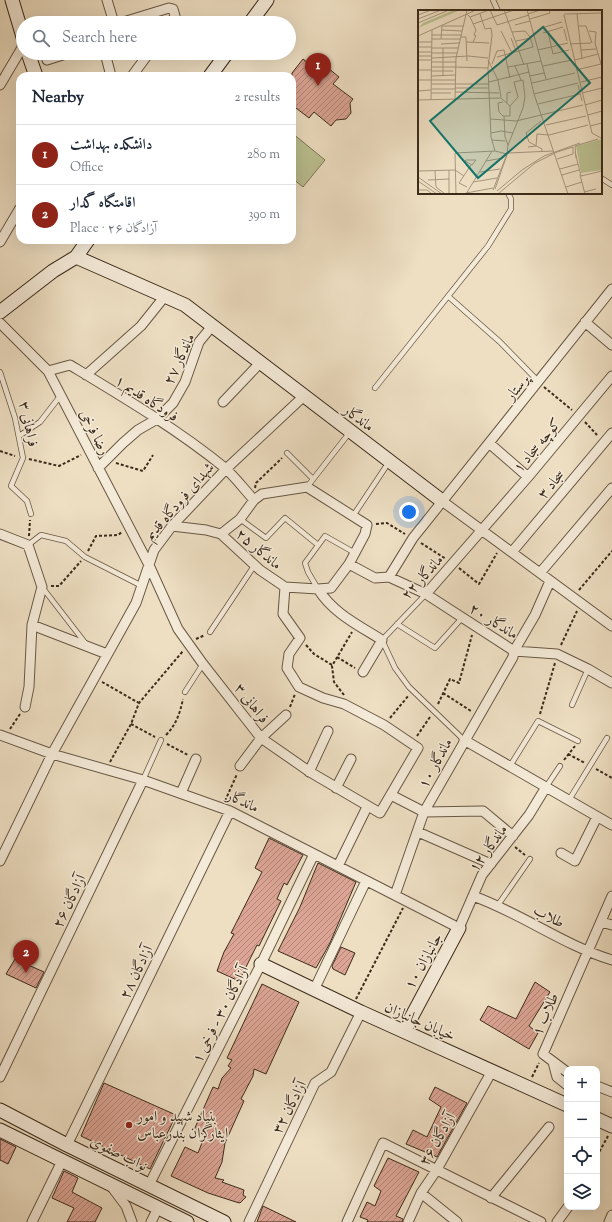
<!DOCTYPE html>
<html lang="en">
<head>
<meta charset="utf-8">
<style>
	:root { --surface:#fff; --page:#f6f6f7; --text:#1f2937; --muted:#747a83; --line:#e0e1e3; --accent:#8f2418 }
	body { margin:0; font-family:"Sorts Mill Goudy",Amiri,serif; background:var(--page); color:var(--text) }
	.controls { position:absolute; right:12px; bottom:12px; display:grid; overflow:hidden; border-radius:8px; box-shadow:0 4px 16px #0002 }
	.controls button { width:36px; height:36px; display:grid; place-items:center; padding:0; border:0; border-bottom:1px solid var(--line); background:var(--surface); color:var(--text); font:20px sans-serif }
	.you { position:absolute; left:409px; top:512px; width:14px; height:14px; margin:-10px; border:3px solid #fff; border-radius:50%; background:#1a73e8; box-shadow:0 0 0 6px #1a73e833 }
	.badge { display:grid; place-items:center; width:26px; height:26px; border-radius:50%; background:var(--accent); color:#fff; font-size:13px; font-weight:700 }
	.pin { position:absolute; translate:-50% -33px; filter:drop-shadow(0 1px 2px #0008) }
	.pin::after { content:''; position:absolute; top:21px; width:14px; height:12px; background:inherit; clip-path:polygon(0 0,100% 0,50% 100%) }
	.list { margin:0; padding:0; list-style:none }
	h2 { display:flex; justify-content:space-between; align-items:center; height:52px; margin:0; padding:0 16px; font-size:17px }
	h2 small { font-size:13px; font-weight:400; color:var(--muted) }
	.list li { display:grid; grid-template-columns:26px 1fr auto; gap:12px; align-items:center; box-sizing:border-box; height:60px; padding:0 16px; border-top:1px solid var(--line) }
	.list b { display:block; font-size:15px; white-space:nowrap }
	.list p { margin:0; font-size:13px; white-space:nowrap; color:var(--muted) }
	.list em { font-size:13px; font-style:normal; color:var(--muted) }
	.icon { flex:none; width:22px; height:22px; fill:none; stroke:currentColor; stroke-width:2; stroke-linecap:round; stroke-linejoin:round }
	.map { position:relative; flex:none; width:612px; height:1222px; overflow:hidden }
	.search { position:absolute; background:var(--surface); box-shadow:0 4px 16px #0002; left:16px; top:16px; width:280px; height:44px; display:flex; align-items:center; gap:10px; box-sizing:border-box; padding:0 14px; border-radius:22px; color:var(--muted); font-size:15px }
	.panel { position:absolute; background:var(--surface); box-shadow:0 4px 16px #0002; left:16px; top:72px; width:280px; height:172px; border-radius:12px }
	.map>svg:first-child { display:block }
	.park { fill:#bbc192; stroke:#7c7656 }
	.building { fill:url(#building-hatch); stroke:#3c2b1b }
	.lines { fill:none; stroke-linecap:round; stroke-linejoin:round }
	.lane-casing { stroke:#685845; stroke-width:6 }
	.street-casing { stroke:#685845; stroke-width:11 }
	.secondary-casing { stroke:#3c2b1b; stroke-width:15 }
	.path { stroke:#3c2b1b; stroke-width:2; stroke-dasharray:3 2; stroke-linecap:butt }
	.lane { stroke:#f4ead8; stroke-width:4.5 }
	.street { stroke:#f4ead8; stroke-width:9 }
	.secondary { stroke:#f4ead8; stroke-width:13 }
	.poi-dot { fill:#8f2418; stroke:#f4ead8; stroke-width:1.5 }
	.labels { text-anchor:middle; stroke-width:3; stroke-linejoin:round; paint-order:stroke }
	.street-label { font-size:15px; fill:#3c2b1b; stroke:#f4ead8 }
	.poi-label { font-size:15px; fill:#3c2b1b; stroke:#f4ead8; text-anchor:start }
	.inset-road { fill:none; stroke:#a79780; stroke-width:1 }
	.view { fill:#0f766e; fill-opacity:0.15; stroke:#0f766e; stroke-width:2 }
	.inset-edge { fill:none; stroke:#3c2b1b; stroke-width:2 }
</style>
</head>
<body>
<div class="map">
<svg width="612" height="1222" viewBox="0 0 612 1222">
	<defs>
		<pattern id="building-hatch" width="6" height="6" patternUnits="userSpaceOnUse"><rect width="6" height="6" fill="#dba494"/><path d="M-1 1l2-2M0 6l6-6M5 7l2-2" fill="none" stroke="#b38678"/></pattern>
	</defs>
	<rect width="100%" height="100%" fill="#eedfc3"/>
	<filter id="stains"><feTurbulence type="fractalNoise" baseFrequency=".005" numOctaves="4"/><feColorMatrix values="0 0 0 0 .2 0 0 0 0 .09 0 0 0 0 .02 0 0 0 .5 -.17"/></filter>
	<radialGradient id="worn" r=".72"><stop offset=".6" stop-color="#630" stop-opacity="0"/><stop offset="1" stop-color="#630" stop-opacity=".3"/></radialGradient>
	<path class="park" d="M292,133L325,160L303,187L292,178Z"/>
	<path class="building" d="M303,59L312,66L317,59L339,77L333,84L353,99L350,103L351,113L346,119L336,120L331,126L314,112L309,118L292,105V73Z
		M269,838L303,855L287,885L284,883L277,899L281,901L259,946L257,945L239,981L217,971L224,952L234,934L231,933L262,872L255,868Z
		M318,863L356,882L330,943L316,968L278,951L300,907Z
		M341,947L355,953L345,975L333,969L332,966Z
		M15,959L44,972L36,988L6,974Z
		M535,982L550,992L529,1026L538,1033L529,1049L480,1020L488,1006L516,1019Z
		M262,984L299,1002L266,1074L254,1069L253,1076L241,1099L244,1101L225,1143L222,1162L215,1178L224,1180L222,1182L244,1190L243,1195L246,1197L240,1203L236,1202L208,1193L171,1176L185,1147L198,1153L205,1135L194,1130L213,1087L218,1089L222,1078L231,1068L228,1066L232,1060L227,1058Z
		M104,1083L176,1115L150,1169L81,1136Z
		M435,1087L467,1103L437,1157L406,1144L413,1130L427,1137L441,1107L429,1099Z
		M0,1139L16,1147L8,1164L0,1160Z
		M388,1158L419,1172L396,1216L403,1219L402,1222H367L368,1220L360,1217L367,1202L375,1206L381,1191L374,1186Z
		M64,1171L78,1178L72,1192L102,1208L95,1222H67L74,1208L52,1198Z
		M263,1206L296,1222H257Z"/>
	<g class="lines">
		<defs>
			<path id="lane" d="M493,0L498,11
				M601,178L612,185
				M449,297L500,342L539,382
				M0,372L15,418L23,458L11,486L27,501L31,514
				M375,388L488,246L511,209V199L508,193
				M19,436L40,422L61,395
				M287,453L313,479
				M307,487L350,432
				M353,516L389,462
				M240,519L266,538L285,518L318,545
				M28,545L41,535L66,541L85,557L142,586
				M42,587L86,644
				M318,589L308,572L305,563L325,536L355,553
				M426,594L382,640L395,668L409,687L464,740
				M397,624L435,648L462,618
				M210,632L254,566
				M185,692L203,664
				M572,705L588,669
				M510,766L538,721L578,741
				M143,780L161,740
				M546,787L560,766
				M569,800L607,738
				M498,905L530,859"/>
			<path id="street" d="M107,0L114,23
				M120,23L169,8L173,9L175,16L171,23
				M105,53L111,76
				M47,60L69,53
				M132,76L149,53
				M0,85L23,46
				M0,242L20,208
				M585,322L612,345
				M0,323L48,371L149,565L178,629L203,664L261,738L310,772L380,813L418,748L384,725L344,704L323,698L299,687L287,668L289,654L300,638L283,614L285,587L318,589L331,588L349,564L375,578L389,577L413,538L612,289
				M48,371L70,365C123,397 177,429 225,468C235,477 244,489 254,500
				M86,375L141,326L165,296
				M223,402L261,362
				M489,443L528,477
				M98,468L123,443L138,430L157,419L173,403L185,382L199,342L213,325
				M442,501L612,626
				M172,526L206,530L221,534
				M0,534L28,545L42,587L32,625L29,687L25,707
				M512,552L612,433
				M540,573L612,488
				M389,577L426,594L514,651L557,654L588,669L612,683
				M285,587L260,570L221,534L240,519L254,500L262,494L307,487L367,525L365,534L349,564
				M318,589C333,613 358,625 382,640L363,672
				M426,594L528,477L612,376
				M32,625L107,654
				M0,735L52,754L143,780L230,811L459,928L482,875L529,815L546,787
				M464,740L612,825
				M240,766L261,738L286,715
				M309,772L328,731
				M336,788L351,759
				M181,793L196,759
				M391,795L424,812L483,811L513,836
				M418,832L491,864
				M561,853L575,861L597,817
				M0,861L52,754L136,603L154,550L172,526L226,469L304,396
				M338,866L367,807
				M395,895L424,812L513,657L514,651L535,615L550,581
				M473,896C521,913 563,945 612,960
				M601,922L612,925
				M314,990L366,881
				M553,1062L557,1077L567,1085
				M567,1072L543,1054L612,896
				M0,1077L143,780
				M597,1086L612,1092
				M67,1145L230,811
				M149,1185L261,964L314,854
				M111,1186L126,1206L132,1222
				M421,1193L457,1222
				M491,1198L549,1127
				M32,1222L62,1161
				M151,1222L158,1208
				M249,1222L315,1083L331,1072L361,1012
				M347,1222L383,1143L541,1222
				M408,1222L421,1193L436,1171L492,1071
				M557,1222L568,1207
				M609,1222L612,1215"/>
			<path id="secondary" d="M12,0L23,37
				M250,23L267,0
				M28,53L36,76
				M210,76L227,53
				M76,257L185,305L442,501
				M0,312L53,271L76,257L88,240
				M261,964L361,1012L567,1105
				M404,1031L459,928
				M0,1110L67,1145L224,1222
				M597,1119L612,1126
				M0,1130L187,1222"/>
		</defs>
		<use href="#lane" class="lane-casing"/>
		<use href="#street" class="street-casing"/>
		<use href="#secondary" class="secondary-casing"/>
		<path class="path" d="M544,387L572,410
			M585,422L597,435
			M0,451L15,456
			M29,459L59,466L81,455
			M116,463L143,471L153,455
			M255,488L256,483L282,458
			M376,524L387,523L405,534
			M29,536L30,520
			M421,543L446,559
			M88,551L96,536L118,535L122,532
			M459,568L479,584L497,553
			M51,586H59L81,561
			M579,590L612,551
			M196,639L205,635
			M306,645L314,654L332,665
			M561,645L577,611
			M337,657L355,668
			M102,682L139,703
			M443,693L471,711
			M344,695L334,682L332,666L352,632
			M438,704L450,679L459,683L472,635
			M290,707L295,694
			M540,714L555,663
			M390,718L409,695
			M131,724L155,737
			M10,729L20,714
			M166,735C176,725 180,713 183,699
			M417,736L430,717
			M167,744L188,755
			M568,754L585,763
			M564,760L575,746
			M110,762L131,724L139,703L183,651
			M596,769L612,778
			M225,801L237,774
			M515,847L525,855
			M356,999L403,908
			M532,1077L539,1063
			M597,1156L608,1136"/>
		<use href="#lane" class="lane"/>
		<use href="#street" class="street"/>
		<use href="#secondary" class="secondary"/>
	</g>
	<circle class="poi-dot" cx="129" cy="1125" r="4"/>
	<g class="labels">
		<g class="street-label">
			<text transform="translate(179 359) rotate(-65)" y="5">ماندگار ۲۷</text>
			<text transform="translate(517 387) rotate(-51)" y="5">پرستار</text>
			<text transform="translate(147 398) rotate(33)" y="5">فرودگاه قدیم ۱</text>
			<text transform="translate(359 418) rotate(37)" y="5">ماندگار</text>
			<text transform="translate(29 424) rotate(78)" y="5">فراهانی ۳</text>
			<text transform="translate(95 432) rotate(63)" y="5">رضا فرخی</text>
			<text transform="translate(537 445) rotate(-50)" y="5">کوچه سجاد ۱</text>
			<text transform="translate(551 484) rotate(-50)" y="5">سجاد ۳</text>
			<text transform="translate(179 501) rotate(-49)" y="5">شهدای فرودگاه قدیم</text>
			<text transform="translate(259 549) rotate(40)" y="5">ماندگار ۲۵</text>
			<text transform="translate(422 577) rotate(-48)" y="5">ماندگار ۲۲</text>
			<text transform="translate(494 621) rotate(32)" y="5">ماندگار ۲۰</text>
			<text transform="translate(252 703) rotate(52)" y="5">فراهانی ۳</text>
			<text transform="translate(435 763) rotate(-61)" y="5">ماندگار ۱۰</text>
			<text transform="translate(243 801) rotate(25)" y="5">ماندگار</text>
			<text transform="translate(488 848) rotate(-54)" y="5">ماندگار ۱۲</text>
			<text transform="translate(69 901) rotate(-64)" y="5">آزادگان ۲۶</text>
			<text transform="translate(549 916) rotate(28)" y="5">طلاب</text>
			<text transform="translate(423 961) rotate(-61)" y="5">جانبازان ۱۰</text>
			<text transform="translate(136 972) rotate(-64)" y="5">آزادگان ۲۸</text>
			<text transform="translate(220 1014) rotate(-63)" y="5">آزادگان ۳۰ - فرخی ۱</text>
			<text transform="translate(545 1014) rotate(-66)" y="5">طلاب ۱</text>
			<text transform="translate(420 1021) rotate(24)" y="5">خیابان جانبازان</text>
			<text transform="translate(289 1107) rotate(-63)" y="5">آزادگان ۳۲</text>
			<text transform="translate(437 1139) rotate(-60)" y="5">آزادگان ۳۶</text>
			<text transform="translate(119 1153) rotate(26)" y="5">نواب صفوی</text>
		</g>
		<g class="poi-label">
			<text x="137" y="1121">بنیاد شهید و امور<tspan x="137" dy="17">ایثارگران بندرعباس</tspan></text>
		</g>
	</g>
	<g transform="translate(418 10)">
		<rect width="184" height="184" fill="#eedfc3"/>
		<path d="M36,0H42L0,18L5,13Z" fill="#bbc192"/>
		<path d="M184,129V160L163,163L158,136Z" fill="#bbc192"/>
		<path class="inset-road" d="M72,0L79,15L111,5M86,0L106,55M109,0L128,69M49,4L52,7L58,20L56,25L58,26L55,32M62,4L67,19L73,18L74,25L70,58L73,127L77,141M110,4L122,0M146,4L184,3M159,4L164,49M0,5L13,0M146,5L174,123L183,128M52,7L71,0M0,9L23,0M112,9L132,3L131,0M0,13L31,0M55,14L96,0M97,15L112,11M160,16H168L174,33M123,18L144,12M146,19L149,31M24,20L44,21M83,21L94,43M171,21L178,22L177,33L183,54M130,22L135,44L151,40M125,23L145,17M14,25H43M0,26L58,0M43,27H48L49,51M93,28L98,41M14,29H42M23,29L24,16H45M98,31L113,28M0,32H14M48,32L71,33M23,34L41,33M152,34L173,33M0,37H14M14,38H40M120,40L150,33M163,40L178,39M0,42H14M14,43H39M0,46H14M79,47L115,37L112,27L107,21L94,22M14,48L50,46L70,48M0,50H14M70,50L80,70L83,87M157,50L180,44M14,52H38M74,54L79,41L86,40L92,68M109,54L116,84L150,184M97,56L103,70M125,56L154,50M14,57H37M37,57L70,58M90,57L123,51M0,60H14M158,60L183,54M14,61H35M14,66L37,65M25,66V38M112,66L126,63M0,70H37M71,72L111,62M163,72L184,67M114,73L157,63M14,74H71M160,75L164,91M37,78H71M14,79H37M0,81L13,80M37,82L81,83M13,83H33M164,83L184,78M116,84L160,73M37,89L38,48L49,0M0,90L83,88L92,96L100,87L96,72L105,70L107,87L105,98L90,135L89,144M13,90L14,20M85,92L80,93L81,102L85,106H92V96M89,93V83L93,82M120,94L162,84M167,95L184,90M170,105L184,101M86,106L87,127L90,135M73,109L98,111L165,95M123,111L108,123L111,132L124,139V142M128,115L168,106M172,116L184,113M73,123L83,121L95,123M74,130L87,131M110,137L118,136L119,124L131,125L170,115M157,142L163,166L184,161M90,143L135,141M158,148L157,136L180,129M58,150L54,155L47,151L48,150ZM68,151L85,148M142,159L160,154M31,160V184M0,161L37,160L46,166M17,161L18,177L27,184M62,162L82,159M144,165L161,160M162,165L167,184M0,167L24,184M10,170L31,169M0,171L19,184M55,172L79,168M49,177L41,173L53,155M148,177L164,172M77,179L89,145M0,180H9L14,184M75,180L89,144M79,181L104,160L126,146L162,133M166,182L178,179M48,183L75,178M38,184L37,143L77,141L89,144M48,184L74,141M80,184L117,153L139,142L155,137V144L139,149"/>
		<path class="view" d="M125,17L172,73L60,168L12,111Z"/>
		<rect width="184" height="184" class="inset-edge"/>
	</g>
	<rect width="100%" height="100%" filter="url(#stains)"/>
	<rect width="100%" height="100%" fill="url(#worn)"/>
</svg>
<div class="controls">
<button>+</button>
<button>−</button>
<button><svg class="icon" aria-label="locate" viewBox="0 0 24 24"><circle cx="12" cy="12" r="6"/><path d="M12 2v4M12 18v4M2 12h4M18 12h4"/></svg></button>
<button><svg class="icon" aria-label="layers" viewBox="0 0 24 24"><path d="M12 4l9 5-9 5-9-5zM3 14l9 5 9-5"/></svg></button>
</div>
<div class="you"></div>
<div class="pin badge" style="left:318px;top:86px">1</div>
<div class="pin badge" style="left:26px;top:973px">2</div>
<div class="search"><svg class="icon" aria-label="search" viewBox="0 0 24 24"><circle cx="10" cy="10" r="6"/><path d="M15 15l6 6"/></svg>Search here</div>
<section class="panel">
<h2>Nearby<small>2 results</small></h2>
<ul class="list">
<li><span class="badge">1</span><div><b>دانشکده بهداشت</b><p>Office</p></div><em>280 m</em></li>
<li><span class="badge">2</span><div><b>اقامتگاه گدار</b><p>Place · آزادگان ۲۶</p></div><em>390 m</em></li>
</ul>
</section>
</div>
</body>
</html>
